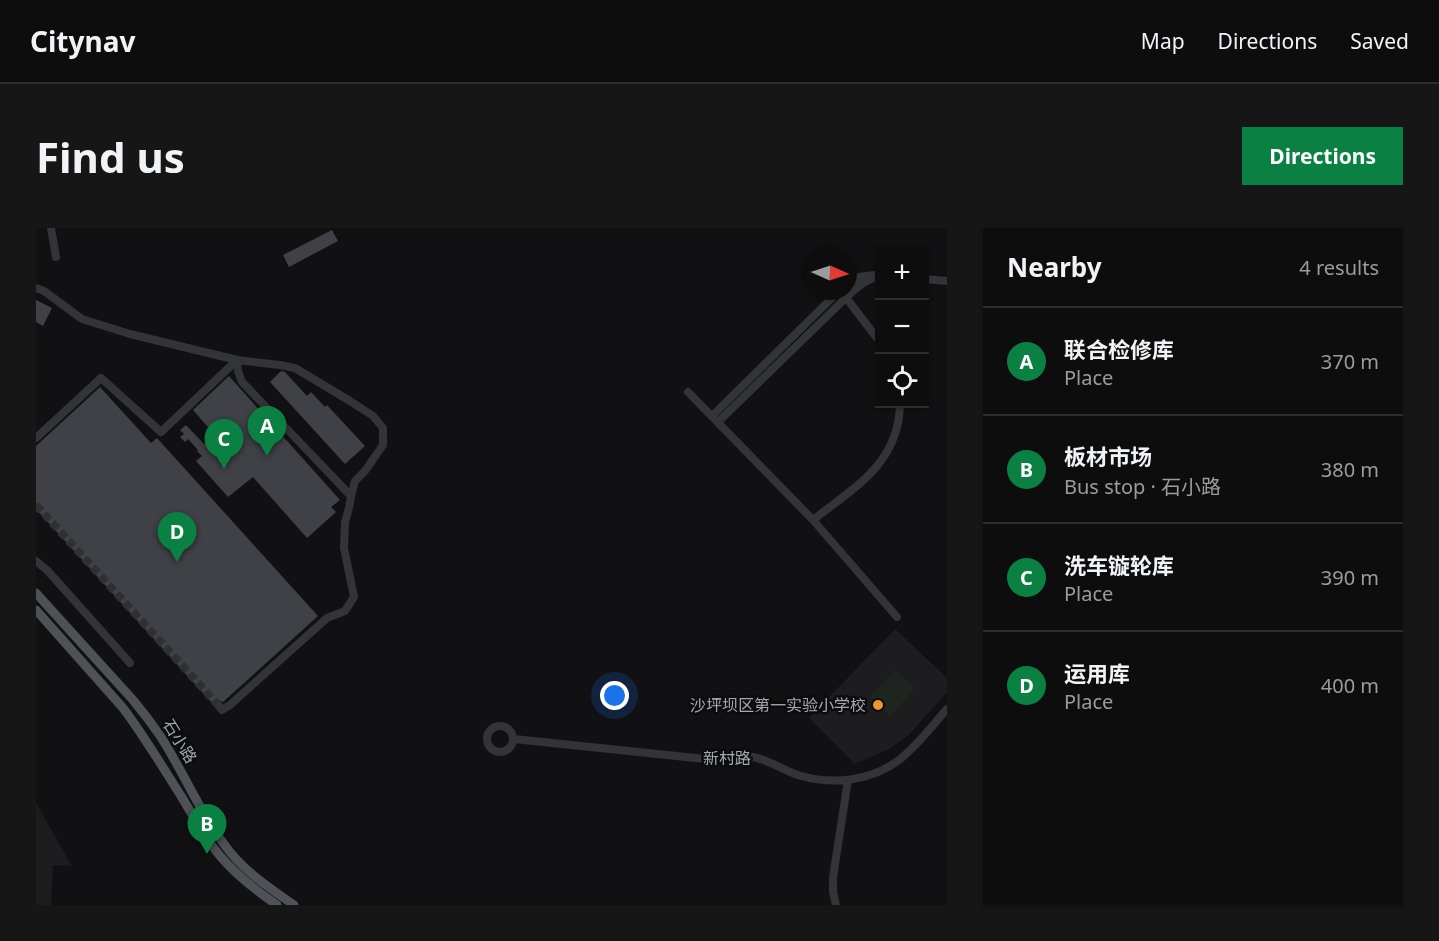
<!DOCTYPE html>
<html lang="en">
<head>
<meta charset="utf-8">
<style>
	:root { --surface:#0d0d0e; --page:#161617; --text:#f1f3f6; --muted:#9a9c9e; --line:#2d2d2e; --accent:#0b8043 }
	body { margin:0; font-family:"Noto Sans","Noto Sans SC",sans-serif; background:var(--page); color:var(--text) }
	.controls { position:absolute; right:18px; top:18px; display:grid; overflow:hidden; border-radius:0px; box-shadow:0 2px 4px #0004 }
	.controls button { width:54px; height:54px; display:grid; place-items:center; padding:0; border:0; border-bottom:2px solid var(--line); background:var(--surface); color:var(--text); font:30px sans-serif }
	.compass { position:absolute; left:767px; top:18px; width:54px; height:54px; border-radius:50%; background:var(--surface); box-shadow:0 2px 4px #0004; rotate:93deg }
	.you { position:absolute; left:579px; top:468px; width:21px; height:21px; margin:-15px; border:4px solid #fff; border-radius:50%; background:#1a73e8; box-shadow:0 0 0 9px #1a73e833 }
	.badge { display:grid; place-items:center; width:39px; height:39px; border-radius:50%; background:var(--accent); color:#fff; font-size:20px; font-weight:700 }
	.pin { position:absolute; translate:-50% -50px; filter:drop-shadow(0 2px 3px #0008) }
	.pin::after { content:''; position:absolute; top:32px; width:21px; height:18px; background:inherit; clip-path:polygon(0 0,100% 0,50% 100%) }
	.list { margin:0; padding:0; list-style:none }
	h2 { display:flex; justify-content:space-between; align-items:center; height:78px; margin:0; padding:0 24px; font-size:26px }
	h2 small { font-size:20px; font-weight:400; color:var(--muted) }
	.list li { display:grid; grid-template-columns:39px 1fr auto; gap:18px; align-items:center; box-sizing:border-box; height:108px; padding:0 24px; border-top:2px solid var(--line) }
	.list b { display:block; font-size:22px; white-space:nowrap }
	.list p { margin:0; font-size:20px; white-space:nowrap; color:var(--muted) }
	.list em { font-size:20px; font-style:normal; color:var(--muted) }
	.icon { flex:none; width:33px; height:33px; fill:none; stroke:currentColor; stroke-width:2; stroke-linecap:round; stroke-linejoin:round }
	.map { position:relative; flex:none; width:911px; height:677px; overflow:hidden; border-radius:0px }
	header { display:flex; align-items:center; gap:36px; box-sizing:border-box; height:84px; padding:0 30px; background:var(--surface); border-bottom:2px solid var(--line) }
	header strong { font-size:28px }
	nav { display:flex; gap:33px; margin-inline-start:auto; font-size:21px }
	.intro { display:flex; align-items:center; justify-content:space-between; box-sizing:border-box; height:144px; padding:0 36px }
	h1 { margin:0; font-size:42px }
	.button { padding:15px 27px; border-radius:0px; background:var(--accent); color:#fff; font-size:21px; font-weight:700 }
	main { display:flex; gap:36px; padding:0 36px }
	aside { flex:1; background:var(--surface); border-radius:0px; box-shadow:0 2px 4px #0004 }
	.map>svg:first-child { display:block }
	.built { fill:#1d1d1f }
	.green { fill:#1e251e }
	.building { fill:#404146 }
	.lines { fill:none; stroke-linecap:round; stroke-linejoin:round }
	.minor-tunnel { stroke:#2e3033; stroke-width:8; stroke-dasharray:8 4; stroke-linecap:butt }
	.minor { stroke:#323437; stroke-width:8 }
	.major { stroke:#4e5156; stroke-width:9 }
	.poi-dot { fill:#e89734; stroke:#0c0c0d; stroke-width:2 }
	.labels { text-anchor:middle; stroke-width:5; stroke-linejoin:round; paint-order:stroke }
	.poi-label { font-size:16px; fill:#a3aab3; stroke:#0c0c0d; text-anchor:end }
	.street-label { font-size:16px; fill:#a3aab3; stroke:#0c0c0d }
</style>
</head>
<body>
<header>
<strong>Citynav</strong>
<nav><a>Map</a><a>Directions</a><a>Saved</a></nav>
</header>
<div class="intro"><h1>Find us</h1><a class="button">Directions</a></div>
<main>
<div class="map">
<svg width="911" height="677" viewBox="0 0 911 677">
	<rect width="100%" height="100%" fill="#111113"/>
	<path class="built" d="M859,401L911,450V464L873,507L853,521L819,536L773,490Z
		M0,575L36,638L17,637L15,677H0Z"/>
	<path class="green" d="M859,442L879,460L854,488L834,469Z"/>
	<path class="building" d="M296,2L302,13L253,39L247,27Z
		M0,72L16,80L7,98L0,94Z
		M245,143L249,144L271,168L275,164L289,179L291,177L329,218L309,236L234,154Z
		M193,148L304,272L295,279L300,284L271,310L217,249L192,269L160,233L166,228L161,223L162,222L152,211L149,214L144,209L148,206L144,202L150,197L168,216L179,207L157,182Z
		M64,159L115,215L121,210L282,388L187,474L182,472L177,476L0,281V218Z"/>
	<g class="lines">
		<path class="minor-tunnel" d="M0,277L183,478"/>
		<path class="minor" d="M15,0L20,29
			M888,51L911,53
			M812,56L823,49L839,47
			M0,60L8,63L46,91L94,106L201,132L244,137L259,140L314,173L337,188L347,200V217L329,243L319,253L315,268L313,280L309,294L308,320L318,369L309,383L291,390L194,477L186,482L183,478
			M808,67L844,114
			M201,132L202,143L206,154L315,268
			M652,164L777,292L861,389
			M676,188L803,63
			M682,194L818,62L827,55L844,47
			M0,210L65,150L125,204L201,132
			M777,292C819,259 863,235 864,176
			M0,333L11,342L94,435
			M451 511a13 13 0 1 1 26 0a13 13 0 1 1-26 0Z
			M478,511L669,531L717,529C734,532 748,543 765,548C798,557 835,553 863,532C881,518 896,498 911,481
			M800,677L797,664V649L812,552"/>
		<path class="major" d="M0,365L97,472C107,484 116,496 125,509C149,547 166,589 194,624C212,646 235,661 258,677
			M0,382L87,480C108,508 126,538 145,568C158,589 169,611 185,629C201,648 221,663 241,677"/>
	</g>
	<circle class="poi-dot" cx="842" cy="477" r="6"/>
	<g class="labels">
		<g class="poi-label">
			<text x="830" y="483">沙坪坝区第一实验小学校</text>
		</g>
		<g class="street-label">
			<text transform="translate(144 513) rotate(58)" y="6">石小路</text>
			<text x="691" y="536">新村路</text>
		</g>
	</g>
</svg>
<div class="controls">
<button>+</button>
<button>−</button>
<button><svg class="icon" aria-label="locate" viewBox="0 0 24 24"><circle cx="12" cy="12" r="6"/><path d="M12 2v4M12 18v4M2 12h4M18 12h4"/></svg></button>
</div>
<svg class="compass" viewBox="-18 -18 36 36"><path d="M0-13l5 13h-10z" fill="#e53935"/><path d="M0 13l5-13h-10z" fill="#9a9c9e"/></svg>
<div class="you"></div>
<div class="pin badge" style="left:231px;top:228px">A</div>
<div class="pin badge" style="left:171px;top:626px">B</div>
<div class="pin badge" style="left:188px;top:241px">C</div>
<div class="pin badge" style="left:141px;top:334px">D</div>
</div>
<aside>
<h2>Nearby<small>4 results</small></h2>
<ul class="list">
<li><span class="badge">A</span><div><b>联合检修库</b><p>Place</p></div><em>370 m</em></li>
<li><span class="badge">B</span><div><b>板材市场</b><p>Bus stop · 石小路</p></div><em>380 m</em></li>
<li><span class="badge">C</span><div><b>洗车镟轮库</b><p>Place</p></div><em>390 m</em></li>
<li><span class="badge">D</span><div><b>运用库</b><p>Place</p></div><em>400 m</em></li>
</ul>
</aside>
</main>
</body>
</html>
